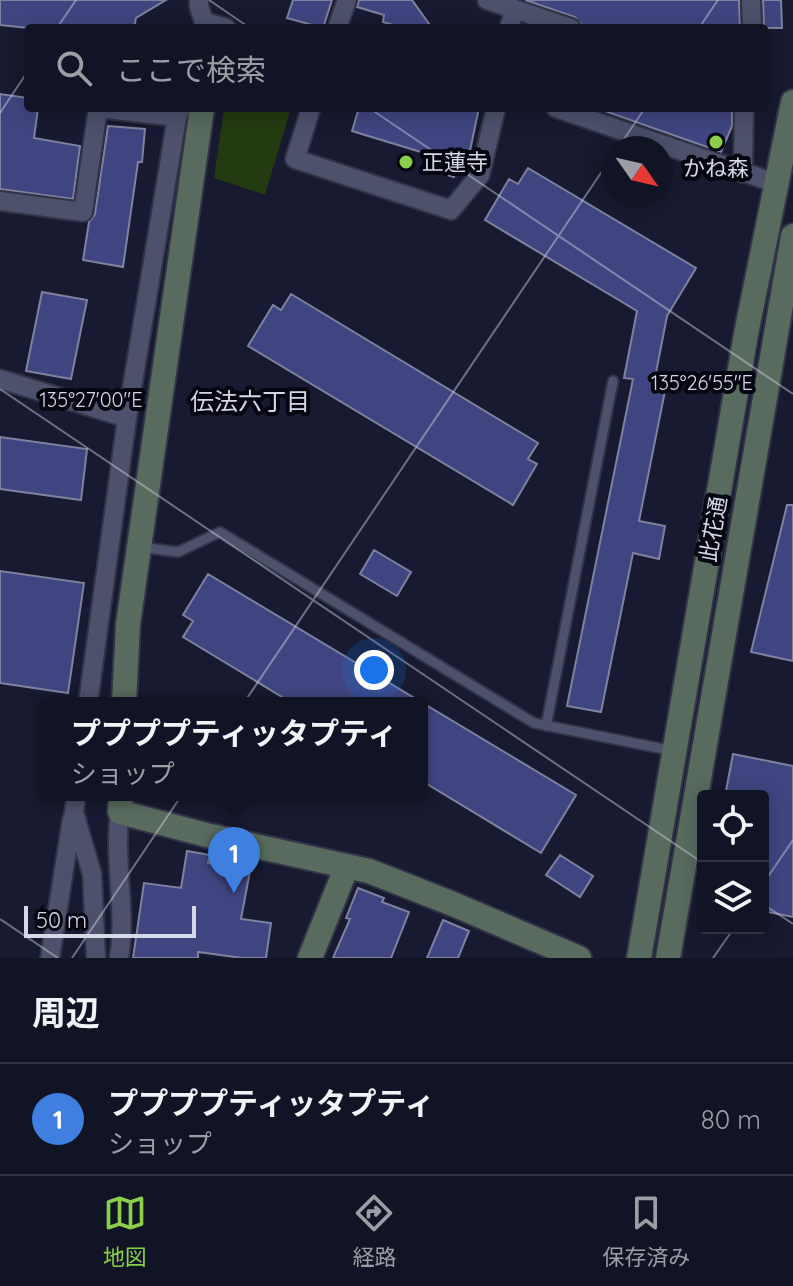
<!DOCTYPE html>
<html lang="ja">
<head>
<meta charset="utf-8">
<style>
	:root { --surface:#111424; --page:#1a1d2c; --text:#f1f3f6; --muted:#9c9ea6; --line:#303341; --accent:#89cf49 }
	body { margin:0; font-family:Quicksand,"Noto Sans JP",sans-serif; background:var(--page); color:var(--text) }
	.controls { position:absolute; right:24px; bottom:24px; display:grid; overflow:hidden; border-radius:8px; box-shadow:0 4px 20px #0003 }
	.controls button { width:72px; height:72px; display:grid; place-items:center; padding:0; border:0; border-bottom:2px solid var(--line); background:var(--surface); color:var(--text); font:40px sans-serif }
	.compass { position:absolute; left:601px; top:136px; width:72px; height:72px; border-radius:50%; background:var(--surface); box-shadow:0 4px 20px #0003; rotate:124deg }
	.scale { position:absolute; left:24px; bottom:20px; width:172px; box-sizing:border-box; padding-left:8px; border:4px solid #d5d8e8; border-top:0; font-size:22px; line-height:28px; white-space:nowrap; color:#d5d8e8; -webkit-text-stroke:6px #05060f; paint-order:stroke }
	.you { position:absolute; left:374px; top:670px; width:28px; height:28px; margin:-20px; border:6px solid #fff; border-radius:50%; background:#1a73e8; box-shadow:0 0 0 12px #1a73e833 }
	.badge { display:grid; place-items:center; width:52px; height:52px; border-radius:50%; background:var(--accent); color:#fff; font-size:26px; font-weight:700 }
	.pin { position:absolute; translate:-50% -66px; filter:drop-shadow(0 2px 4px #0008) }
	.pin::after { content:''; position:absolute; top:42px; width:28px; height:24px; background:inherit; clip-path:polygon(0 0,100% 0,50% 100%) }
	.popup { position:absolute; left:40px; top:697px; width:388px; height:104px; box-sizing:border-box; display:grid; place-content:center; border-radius:8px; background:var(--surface); filter:drop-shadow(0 2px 6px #0005); font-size:26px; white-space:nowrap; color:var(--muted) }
	.popup b { font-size:30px; color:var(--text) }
	.popup::after { content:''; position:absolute; left:50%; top:100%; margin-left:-16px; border:16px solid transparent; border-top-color:var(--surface) }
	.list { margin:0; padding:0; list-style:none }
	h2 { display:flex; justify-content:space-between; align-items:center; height:104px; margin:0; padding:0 32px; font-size:34px }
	h2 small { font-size:26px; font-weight:400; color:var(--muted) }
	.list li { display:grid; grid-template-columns:52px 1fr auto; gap:24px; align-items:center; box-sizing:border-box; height:112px; padding:0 32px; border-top:2px solid var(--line) }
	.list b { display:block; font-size:30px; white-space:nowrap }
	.list p { margin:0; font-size:26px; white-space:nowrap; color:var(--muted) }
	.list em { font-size:26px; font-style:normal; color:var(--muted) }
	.icon { flex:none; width:44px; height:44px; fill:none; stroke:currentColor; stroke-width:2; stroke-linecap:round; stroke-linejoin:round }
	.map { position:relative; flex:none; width:793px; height:958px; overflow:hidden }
	.search { position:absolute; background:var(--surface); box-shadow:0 4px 20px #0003; left:24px; right:24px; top:24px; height:88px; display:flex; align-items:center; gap:20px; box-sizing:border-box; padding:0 28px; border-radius:8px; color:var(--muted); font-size:30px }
	.sheet { height:216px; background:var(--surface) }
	nav { display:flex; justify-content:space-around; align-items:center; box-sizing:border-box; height:112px; border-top:2px solid var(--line); background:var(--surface); font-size:22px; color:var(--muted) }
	nav a { display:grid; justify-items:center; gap:4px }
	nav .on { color:var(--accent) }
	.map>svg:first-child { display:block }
	.green { fill:#243a11 }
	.building { fill:#404581; stroke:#7e829f; stroke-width:2 }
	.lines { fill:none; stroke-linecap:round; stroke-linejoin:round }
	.lane-casing { stroke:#323346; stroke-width:13 }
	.street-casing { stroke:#323346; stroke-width:22 }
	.secondary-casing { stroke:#323346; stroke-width:28 }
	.lane { stroke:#4d516c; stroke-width:9 }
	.street { stroke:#4d516c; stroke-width:18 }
	.secondary { stroke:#586b5e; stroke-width:24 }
	.ticks { fill:none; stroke:#d5d8e8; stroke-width:2; stroke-opacity:0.45 }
	.poi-dot { fill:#89cf49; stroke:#05060f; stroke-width:3 }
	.labels { text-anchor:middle; stroke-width:8; stroke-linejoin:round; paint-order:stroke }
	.poi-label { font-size:22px; fill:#d5d8e8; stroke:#05060f; text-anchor:start }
	.street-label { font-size:22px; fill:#d5d8e8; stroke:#05060f }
	.neighbourhood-label { font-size:24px; fill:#d5d8e8; stroke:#05060f }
	.ticks-label { font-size:20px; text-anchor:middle; fill:#d5d8e8; stroke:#05060f; stroke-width:8; stroke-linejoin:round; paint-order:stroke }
</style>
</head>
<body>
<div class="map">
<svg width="793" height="958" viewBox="0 0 793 958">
	<rect width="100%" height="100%" fill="#171a30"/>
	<path class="green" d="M224,108H291L265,195L214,178Z"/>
	<path class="building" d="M0,0H166L136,18L134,28H28L0,25Z
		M293,0H332L323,28L287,18Z
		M359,0H412L432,28H403L383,22L384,15L357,7Z
		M525,0H739L740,28H592L582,25L575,17Z
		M763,0H781L782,28H764Z
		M0,94L28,98V108H38L34,138L80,146L73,199L0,189Z
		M359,108H479L465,174L455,173L454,177L430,170L434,156L352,131Z
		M602,108H732V126L721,152L602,110Z
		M108,126L145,129L142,162H138L123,267L83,260L89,222L95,214Z
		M528,168L696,268L667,316L653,388L665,391L639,521L665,526L659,559L633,553L601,712L567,706L633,379L624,378L637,311L485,220L509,179L518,184Z
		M42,292L87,300L71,379L26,371Z
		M291,294L538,443L528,459L537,464L513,505L248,346L273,305L281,310Z
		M0,437L87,449L81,500L0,489Z
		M787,505H793V661L751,652Z
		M374,550L411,572L397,596L360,574Z
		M0,571L84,583L68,693L0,683Z
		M208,574L576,795L541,853L422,781V703H292L183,637L193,621L183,615Z
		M733,754L793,766V917L763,911V796H725Z
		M187,851L210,855L208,863L250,871L241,919L271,923L266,958H242L198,952V958H133L144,883L181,888Z
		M560,855L593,876L580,897L546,875Z
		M358,888L384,898L382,902L409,912L391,958H333L350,919L346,918Z
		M443,920L469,931L458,958H427Z"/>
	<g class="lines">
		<defs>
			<path id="lane" d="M140,547L178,552L220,532L534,723L674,751
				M546,726L613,381"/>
			<path id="street" d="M199,0C197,11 206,18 204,28
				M487,0L571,28
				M751,0L752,28
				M205,22L226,28
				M337,28L347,0
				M509,28L515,9
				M98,108L177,117
				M311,108L295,159L451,210L480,175L496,108
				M556,108L775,183
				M743,173L744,108
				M0,201L83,212L98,108
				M0,379L127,418
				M88,703L127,418L177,117L181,108
				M76,795L74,812L92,874L96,958
				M50,958L72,819
				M119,958C127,910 113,860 120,812"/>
			<path id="secondary" d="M124,703L128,624L202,108
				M121,795L120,812L210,836L369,871L453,904L579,958
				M310,958L347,866
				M639,958L746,334L793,102
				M668,958L793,236"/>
		</defs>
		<use href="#lane" class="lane-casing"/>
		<use href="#street" class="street-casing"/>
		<use href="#secondary" class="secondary-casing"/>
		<use href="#lane" class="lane"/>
		<use href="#street" class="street"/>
		<use href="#secondary" class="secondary"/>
	</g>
	<path class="ticks" d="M209,0L250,28M57,28L76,0M699,28L718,0M369,108L793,394M0,113L28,71M618,148L645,108M0,389L703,863M763,884L793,840M763,904L793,924M0,919L58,958M72,958L613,155M713,958L734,928"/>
	<g class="poi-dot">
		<circle cx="716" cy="142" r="8"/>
		<circle cx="406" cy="162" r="8"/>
	</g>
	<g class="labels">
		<g class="poi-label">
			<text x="422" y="170">正蓮寺</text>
			<text x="716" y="176" text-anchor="middle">かね森</text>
		</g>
		<g class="street-label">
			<text transform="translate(713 529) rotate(-80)" y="8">此花通</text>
		</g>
		<g class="neighbourhood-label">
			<text x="250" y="410">伝法六丁目</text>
		</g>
	</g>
	<g class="ticks-label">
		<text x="702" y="390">135°26'55"E</text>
		<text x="91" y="407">135°27'00"E</text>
	</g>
</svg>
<div class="controls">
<button><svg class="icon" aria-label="locate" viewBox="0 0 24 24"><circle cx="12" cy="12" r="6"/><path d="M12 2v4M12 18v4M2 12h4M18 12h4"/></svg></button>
<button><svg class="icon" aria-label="layers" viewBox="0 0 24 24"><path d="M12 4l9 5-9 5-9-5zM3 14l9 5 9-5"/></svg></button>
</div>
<svg class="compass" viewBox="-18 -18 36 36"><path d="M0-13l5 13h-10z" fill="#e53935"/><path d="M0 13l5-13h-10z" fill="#9c9ea6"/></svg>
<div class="scale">50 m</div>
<div class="you"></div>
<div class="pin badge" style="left:234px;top:893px;background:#3f7fe0">1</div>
<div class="popup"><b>ププププティッタプティ</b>ショップ</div>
<div class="search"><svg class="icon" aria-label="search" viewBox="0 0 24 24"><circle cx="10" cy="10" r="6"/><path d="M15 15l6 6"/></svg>ここで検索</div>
</div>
<section class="sheet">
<h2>周辺<small></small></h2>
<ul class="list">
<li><span class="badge" style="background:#3f7fe0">1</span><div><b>ププププティッタプティ</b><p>ショップ</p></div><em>80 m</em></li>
</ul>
</section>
<nav>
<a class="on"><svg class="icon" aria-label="map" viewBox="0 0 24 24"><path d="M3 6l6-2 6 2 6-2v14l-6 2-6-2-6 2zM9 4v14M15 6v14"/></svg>地図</a>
<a><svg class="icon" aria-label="directions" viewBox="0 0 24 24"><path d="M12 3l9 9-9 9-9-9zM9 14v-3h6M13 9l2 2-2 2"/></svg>経路</a>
<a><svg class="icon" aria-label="saved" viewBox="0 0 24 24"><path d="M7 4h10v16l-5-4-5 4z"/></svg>保存済み</a>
</nav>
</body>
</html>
